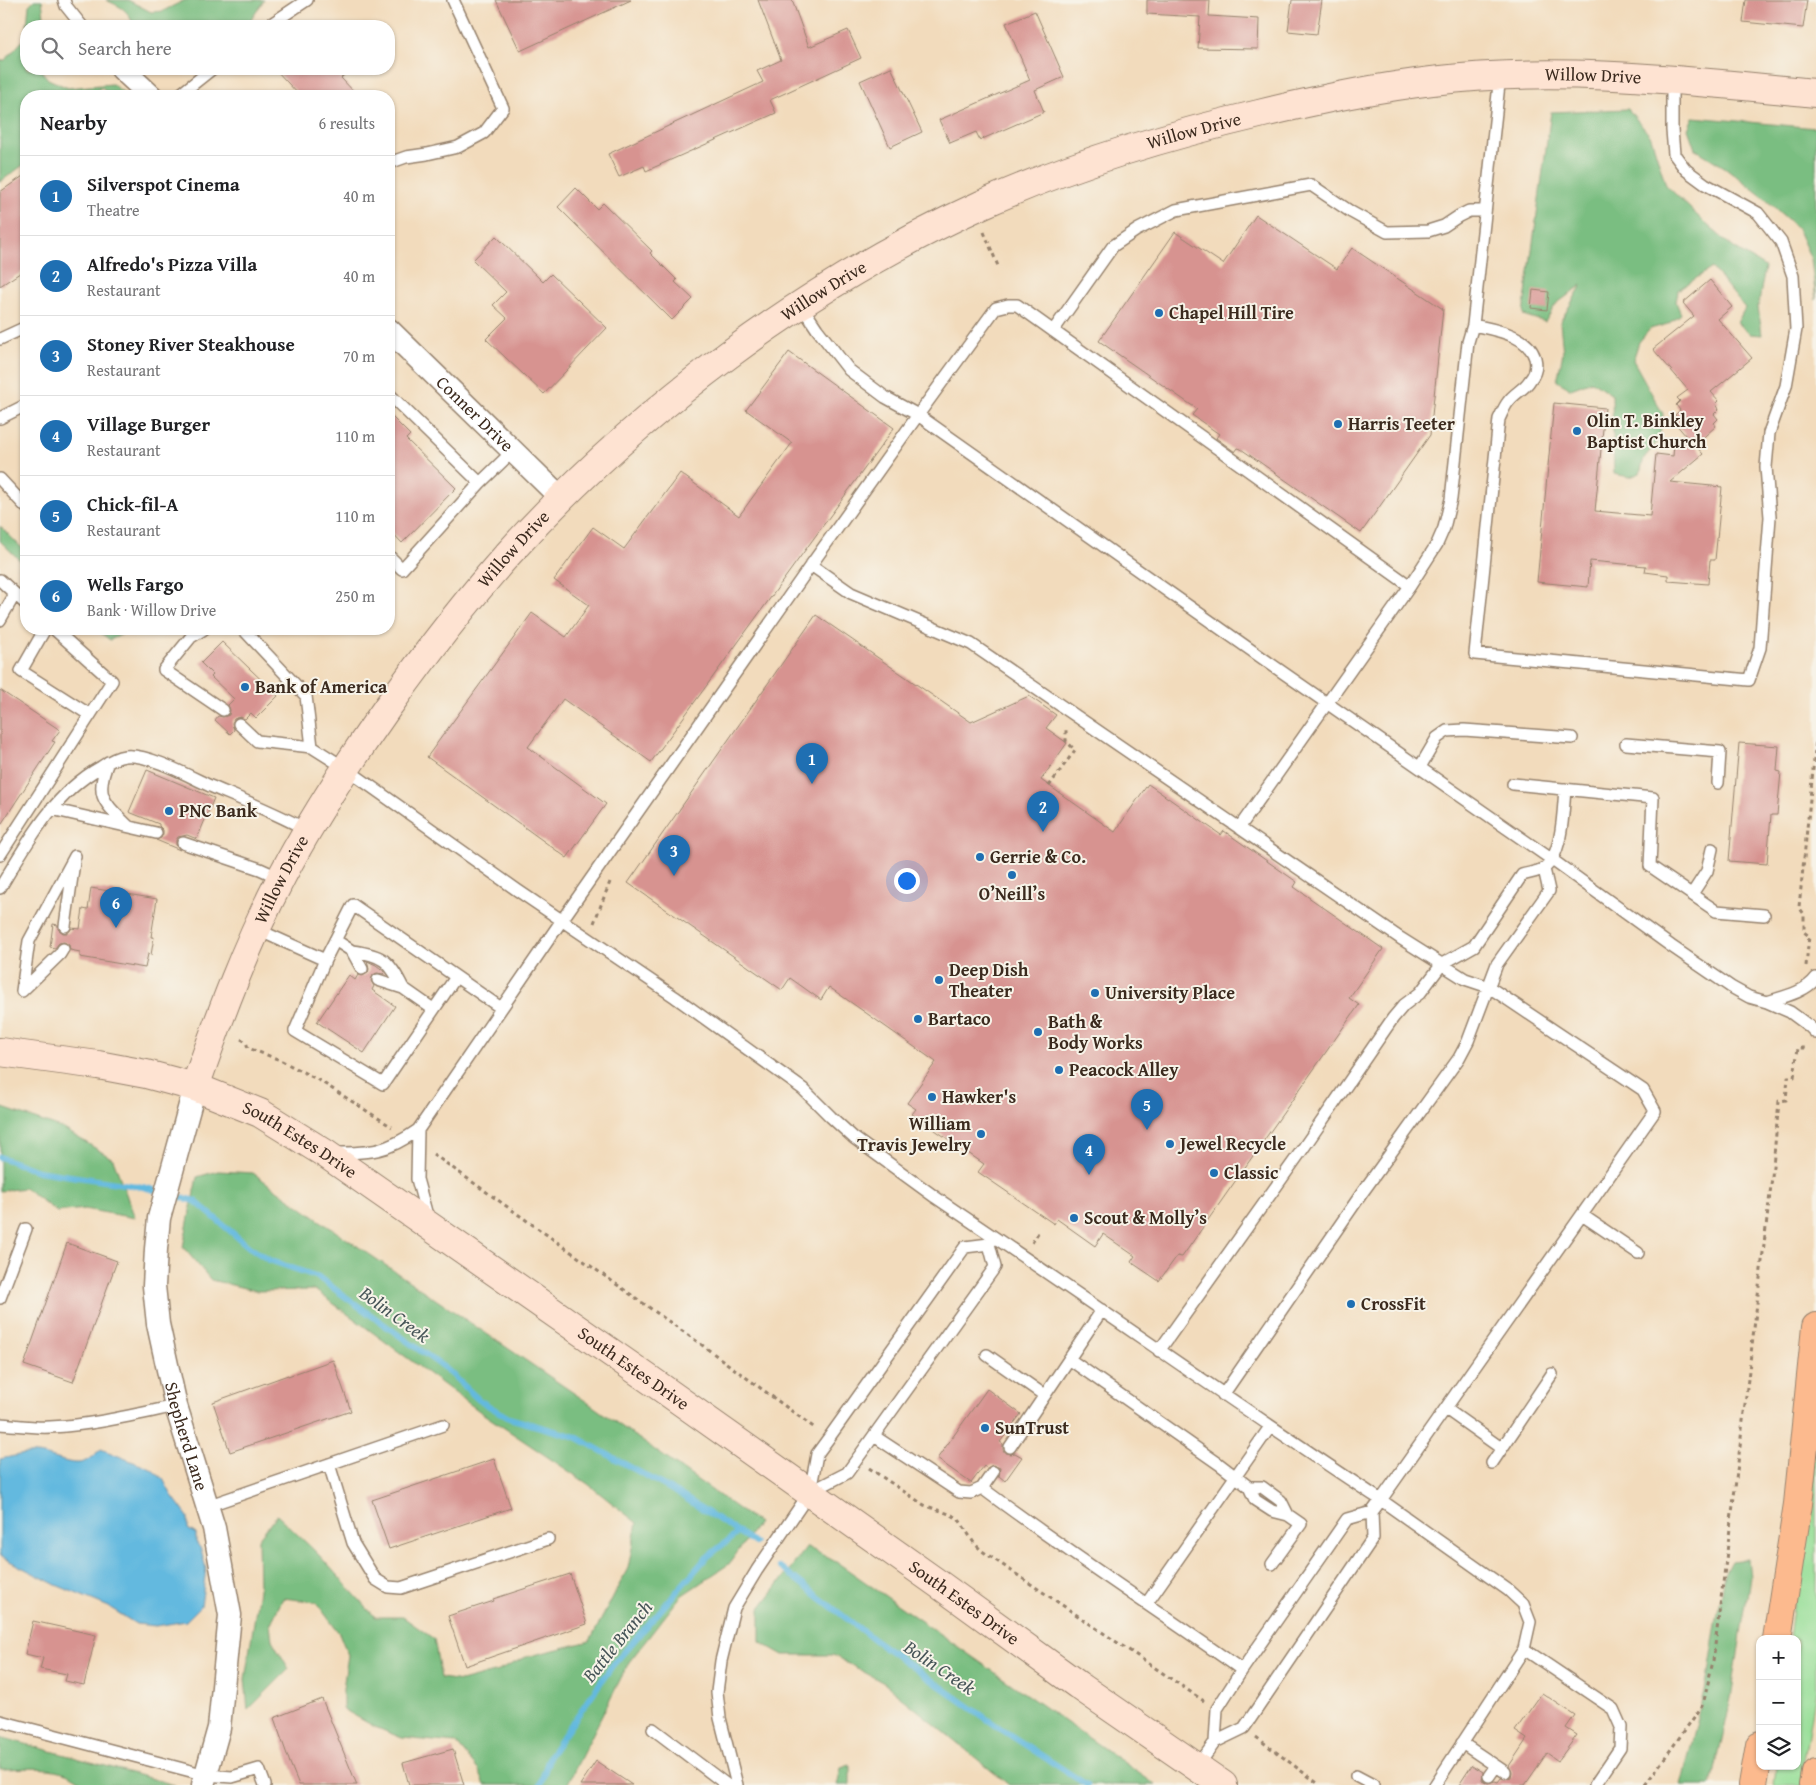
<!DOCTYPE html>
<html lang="en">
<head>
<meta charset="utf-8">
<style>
	:root { --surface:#fff; --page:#f6f6f6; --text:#202124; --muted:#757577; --line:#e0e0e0; --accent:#1f6fb2 }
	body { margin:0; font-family:"Gentium Book Plus",serif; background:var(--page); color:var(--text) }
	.controls { position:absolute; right:15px; bottom:15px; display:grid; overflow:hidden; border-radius:10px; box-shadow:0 1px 4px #0004 }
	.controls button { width:45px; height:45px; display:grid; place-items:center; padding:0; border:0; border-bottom:1px solid var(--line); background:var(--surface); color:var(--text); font:25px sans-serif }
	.you { position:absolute; left:906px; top:880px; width:18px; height:18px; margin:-12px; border:4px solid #fff; border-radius:50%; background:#1a73e8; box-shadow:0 0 0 8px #1a73e833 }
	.badge { display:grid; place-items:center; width:32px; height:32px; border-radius:50%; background:var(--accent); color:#fff; font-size:16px; font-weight:700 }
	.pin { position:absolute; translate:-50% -41px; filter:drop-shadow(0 1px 2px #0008) }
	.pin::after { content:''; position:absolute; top:26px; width:18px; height:15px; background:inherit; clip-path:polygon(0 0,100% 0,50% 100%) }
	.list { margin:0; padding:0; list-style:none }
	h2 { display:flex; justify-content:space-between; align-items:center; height:65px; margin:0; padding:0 20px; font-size:21px }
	h2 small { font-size:16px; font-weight:400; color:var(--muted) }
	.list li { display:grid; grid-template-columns:32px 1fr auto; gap:15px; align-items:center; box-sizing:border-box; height:80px; padding:0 20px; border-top:1px solid var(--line) }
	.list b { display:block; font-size:19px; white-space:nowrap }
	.list p { margin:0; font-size:16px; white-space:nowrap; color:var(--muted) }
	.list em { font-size:16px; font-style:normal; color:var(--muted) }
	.icon { flex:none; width:28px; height:28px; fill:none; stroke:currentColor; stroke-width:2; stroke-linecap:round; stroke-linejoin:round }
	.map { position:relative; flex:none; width:1816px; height:1785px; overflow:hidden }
	.search { position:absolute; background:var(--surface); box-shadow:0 1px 4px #0004; left:20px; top:20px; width:375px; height:55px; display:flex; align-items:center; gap:12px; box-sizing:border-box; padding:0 18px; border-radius:20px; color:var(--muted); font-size:19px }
	.panel { position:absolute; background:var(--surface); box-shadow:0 1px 4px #0004; left:20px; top:90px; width:375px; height:545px; border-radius:20px }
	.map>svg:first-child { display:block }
	.green { fill:#98df99; stroke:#6a845c }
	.forest { fill:#7abe81; stroke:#5a7450 }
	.water { fill:#63b9df; stroke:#4f727e }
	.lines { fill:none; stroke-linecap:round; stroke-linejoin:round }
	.stream { stroke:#63b9df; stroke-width:6 }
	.building { fill:#d79390 }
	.lane-casing { stroke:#96826d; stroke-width:14 }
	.street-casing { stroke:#96826d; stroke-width:25 }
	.secondary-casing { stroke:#96826d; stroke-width:30 }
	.highway-casing { stroke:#96826d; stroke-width:30 }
	.path { stroke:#96826d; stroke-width:3; stroke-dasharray:4 4; stroke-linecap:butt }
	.lane { stroke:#fff; stroke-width:11 }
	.street { stroke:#fff; stroke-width:22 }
	.secondary { stroke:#fee3d2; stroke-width:28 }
	.highway { stroke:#fcba8e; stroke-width:28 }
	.poi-dot { fill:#1f6fb2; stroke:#f7f3e8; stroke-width:2 }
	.labels { text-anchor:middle; stroke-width:4; stroke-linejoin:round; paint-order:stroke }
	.street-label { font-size:18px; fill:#3b2a1e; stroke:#f7f3e8 }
	.poi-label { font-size:18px; font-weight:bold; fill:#3b2a1e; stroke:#f7f3e8; text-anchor:start }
	.water-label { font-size:19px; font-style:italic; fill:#475558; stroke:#f7f3e8 }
</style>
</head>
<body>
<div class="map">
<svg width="1816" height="1785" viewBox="0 0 1816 1785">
	<rect width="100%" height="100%" fill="#f7f3e8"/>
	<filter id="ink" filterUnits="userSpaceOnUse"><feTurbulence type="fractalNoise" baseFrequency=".02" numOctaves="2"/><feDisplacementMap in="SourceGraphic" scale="10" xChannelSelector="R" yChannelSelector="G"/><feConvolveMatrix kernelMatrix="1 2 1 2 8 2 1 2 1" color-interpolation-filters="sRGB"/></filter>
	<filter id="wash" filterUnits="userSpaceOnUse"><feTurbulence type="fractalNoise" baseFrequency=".0096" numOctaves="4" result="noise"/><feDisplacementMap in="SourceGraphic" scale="20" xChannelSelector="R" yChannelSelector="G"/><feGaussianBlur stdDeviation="1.12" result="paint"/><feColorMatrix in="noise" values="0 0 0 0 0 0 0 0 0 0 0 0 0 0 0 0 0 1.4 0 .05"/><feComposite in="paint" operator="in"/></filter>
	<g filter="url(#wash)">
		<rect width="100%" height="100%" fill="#f2dbbc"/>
		<path class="green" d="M1816,1426V1689L1801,1785H1775L1777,1766H1797V1639H1789Z"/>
		<path class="forest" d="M34,0H42L44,17L42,26H27L29,5Z
			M106,0H128L151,12L163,11L185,0H264L247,26H134C127,9 123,8 106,0Z
			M26,31V69H40L48,79L68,88L112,84L128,96H110L102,87L88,96H26V163L0,182V61L5,60L26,37Z
			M1628,109L1651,137L1666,185L1705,223L1734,248L1765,267L1758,307L1762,335L1750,334L1737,323L1745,308L1712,268L1678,290L1676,302L1681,314L1668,324L1650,329L1639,342L1633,360L1663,414L1659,440L1644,458L1640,473L1630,477L1614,474L1612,395L1592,381L1571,389L1557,381L1563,353L1560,322L1582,285L1556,304L1545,322L1523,315L1551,112Z
			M1693,117L1816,128V300L1811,259L1797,228L1763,197L1726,168L1695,149L1688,129Z
			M0,526L26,552V566L0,541Z
			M96,629H125L127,632L110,640Z
			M0,1107L64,1129L113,1159L135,1218L84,1209L57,1212L25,1188L0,1191Z
			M218,1171L253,1173L316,1218L587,1402L758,1523L729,1564L681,1596L629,1662L567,1785H485L479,1771L456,1743L402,1738L375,1727L343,1709V1689L348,1655L339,1633L316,1602L283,1598L270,1625L272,1640L289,1669L248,1710L245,1679L259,1590L258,1539L277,1515L317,1553L375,1617H403L434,1639L441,1678L461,1681L498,1671L526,1657L590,1641L628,1568L637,1523L588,1484L482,1413L315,1290L257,1291L211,1280L183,1247L197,1177Z
			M807,1547L838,1563L1156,1785H1009L884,1683L833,1655H783L760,1642V1608Z
			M1748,1559L1750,1577L1731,1698L1712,1785H1681L1705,1691L1724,1574L1731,1561Z
			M0,1737L175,1785H84C65,1763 26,1769 0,1769Z
			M850,1765V1785H837L841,1768Z"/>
		<path class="water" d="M101,1449L151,1469L163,1479L171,1494L188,1517V1529L196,1534V1542L201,1549L206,1569L201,1606L186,1621L156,1626L136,1624L109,1607L56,1585L0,1556V1459C12,1457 23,1453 35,1454C48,1454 66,1464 78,1463C87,1463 94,1455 101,1449Z"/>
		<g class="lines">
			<path class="stream" d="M0,1157L38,1171L143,1187L195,1201L249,1247L269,1260L318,1277L446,1369L479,1400L509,1418L576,1437L679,1494L755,1543
				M780,1567L873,1639L1004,1731L1087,1785
				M540,1785L550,1755L612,1666L706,1558L739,1532"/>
		</g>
		<g id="blocks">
			<path class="building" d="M496,0H631L520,51Z
				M758,0H792L809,47L848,30L861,58L770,100L776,113L646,171L644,166L619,177L608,154L763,82L757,71L781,60Z
				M1147,0H1210L1209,16L1259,19L1258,49L1198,48L1200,17L1147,14Z
				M1292,0H1322L1317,34L1288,31Z
				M1746,0H1807L1803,28L1743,22Z
				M1035,11L1064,77L1035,90L1044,112L980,140L976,132L950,143L939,120L1030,80L1006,23Z
				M891,67L922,132L890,147L860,81Z
				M275,69H351L341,78L358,96H300Z
				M26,174V269L0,286V192Z
				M576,188L597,209L603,203L652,251L650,253L677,280L675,282L693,299L672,320L558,207Z
				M1256,215L1337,269L1352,248L1443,309L1430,435L1361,533L1241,449L1238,448L1235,452L1216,438L1219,434L1192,415L1197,409L1099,341L1175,232L1223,264Z
				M496,236L543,282L551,274L607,328L544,394L486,339L507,318L493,305L506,292L473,260Z
				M1710,280L1732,307L1718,319L1752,358L1711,392L1719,401L1716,404L1719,409L1714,414L1718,419L1714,423L1716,426L1695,445L1703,454L1670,482L1722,487L1715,560H1710L1708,584L1668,581V575L1645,572L1646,566L1590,561L1588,587L1537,582L1554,403L1605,408L1595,511L1650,516L1656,454L1673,456L1674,445L1686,436L1675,423L1678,420L1675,415L1680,410L1676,405L1680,401L1677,398L1688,390L1653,349L1694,316L1683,303Z
				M1533,290L1549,292L1547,310L1531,308Z
				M789,352L894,428L651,762L563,699L528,747L606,804L567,858L427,757L532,613L566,637L589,605L554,580L593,527L624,549L680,473L739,516L792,443L746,410Z
				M389,414L410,435L406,439L456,488L402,543L389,529Z
				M816,615L971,722L1029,696L1056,715L1046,728L1067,743L1041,780L1115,832L1148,784L1221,835L1224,831L1297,882L1294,887L1383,949L1349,998L1359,1005L1182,1257L1177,1256L1159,1281L1131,1262L1135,1256L1103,1234L1095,1246L1057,1219L1054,1224L978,1172L984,1164L912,1114L916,1109L907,1103L936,1062L829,987L821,1000L790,978L782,990L628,883Z
				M222,642L278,696L256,718L251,713L245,719L240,717L234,719L232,723L234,730L230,734L215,720L218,716L223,717L229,715L230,710L228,705L234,699L211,677L213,675L201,663Z
				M0,690L60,730L52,741L55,742L0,826Z
				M1739,743L1779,746L1777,771L1781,772L1777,815H1771L1767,864L1729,861Z
				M147,770L214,798L197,839L187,835L178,837L176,840V845L180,850L156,840L161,838L163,834V830L159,826V824L129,812Z
				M91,888L157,899L151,937H154L151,955L148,954L145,968L80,957V952L70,950L69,945L64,942L59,943L55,948L50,947L53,924L58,925V929L63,933H68L72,928L80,929L83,909L88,910Z
				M367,961L376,965L385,972L383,974L377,973L373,975L371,981L374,986L372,990L395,1006L364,1053L317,1022L349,975L355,980L358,975L362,976L368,973L369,969Z
				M67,1243L117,1261L73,1382L24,1365Z
				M333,1360L351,1411L230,1452L213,1402L288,1375V1376Z
				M987,1389L1021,1414L1000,1442L1003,1444V1450L1005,1453L1010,1454L1015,1453L1022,1457L1005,1481L999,1476L1000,1468L993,1465L987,1468L984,1466L971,1483L937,1459Z
				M494,1459L511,1508L389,1549L372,1500Z
				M570,1574L587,1624L465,1666L448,1616L494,1601L493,1599Z
				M33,1621L96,1635L84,1685L65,1681L67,1674L40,1669L43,1658L25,1654Z
				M1542,1693L1575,1715L1566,1728L1577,1735L1558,1761L1547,1753L1525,1785H1459L1472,1765L1483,1772L1482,1780L1488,1783L1495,1781L1498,1782L1501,1778L1505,1779L1511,1777L1512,1772L1509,1766L1527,1739L1515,1731Z
				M322,1699L357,1785H299L290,1763L274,1718Z
				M453,1749L464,1785H409L403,1763Z
				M596,1761L632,1785H580Z"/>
		</g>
	</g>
	<g filter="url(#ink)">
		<use href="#blocks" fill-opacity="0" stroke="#96826d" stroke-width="1"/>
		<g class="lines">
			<defs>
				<path id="lane" d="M64,0L66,6L82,26
					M268,26L307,0
					M178,96L212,69
					M389,163L406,157L427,154L458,147L484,133L503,108L453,0
					M801,305L817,329L849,370L885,397L918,415L1275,667L1551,859L1671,946L1731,987L1749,997L1767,1002L1790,1012L1809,1026L1816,1033
					M1473,325C1495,330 1527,334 1535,358C1537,366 1535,374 1530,380C1525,389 1514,393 1508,402C1504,407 1502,413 1499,419L1475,654L1749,680L1760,648L1770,517L1766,467L1769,433L1786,386L1796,329L1793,276L1781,242L1758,213L1705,184L1686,170L1674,154L1672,130V79
					M1053,331L1113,246L1137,230L1176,210L1311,185L1351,212L1387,232L1428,231L1444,226L1459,216L1469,211H1485
					M0,339L26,327
					M389,394L480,483
					M0,418L26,405
					M0,479L26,507
					M389,556L402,569L480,483L513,451
					M811,565L851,593L971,644L1400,938L1465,979L1489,987L1643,1090L1655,1111L1381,1500C1250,1414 1123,1324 994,1237
					M0,580L26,604
					M0,620L15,594
					M45,629L21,671L90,715
					M204,629L191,637L164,670L223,710
					M243,629L306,696L312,747
					M239,724L257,741L312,747L345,768L517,890L675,997L803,1089L831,1117L854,1138L935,1197L994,1237L989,1244L995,1267L847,1473L810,1492
					M1626,744L1720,752L1718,783
					M108,762C94,796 104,802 128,826
					M1420,767L1437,738L1447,731L1464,730L1572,738
					M1513,784L1653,798L1650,866L1716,911L1764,915
					M51,809L156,833
					M1239,828L1410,586L1437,544L1444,528L1451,499L1468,342L1473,325L1500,75
					M183,843L260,869L280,878
					M0,855L112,681L54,629
					M0,888C27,843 54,793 101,767C108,762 117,757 125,756C147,753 189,776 210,786C243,800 276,813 307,830
					M1692,894L1707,871L1712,849
					M65,926L74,862
					M256,929L325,960
					M335,940L352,951L362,969
					M352,951C383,955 389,960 403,988
					M456,977L383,1084L295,1031L325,960L353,905L501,1008
					M378,980L403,988L433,1009
					M22,991L29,941L75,856
					M22,991L60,954L63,949
					M1767,1002C1783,997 1806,992 1816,978
					M418,1130L417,1179L428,1219
					M335,1153C371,1153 387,1152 418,1130L562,920L811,565L918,415L996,308L1008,305H1017L1410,586
					M1582,1215L1638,1253
					M0,1298L26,1229
					M1159,1351L1302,1150L1393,1018L1404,1005L1420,993L1442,964L1474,946L1522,875C1528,873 1539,872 1544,868C1563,855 1563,810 1565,789
					M987,1355L1044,1395
					M1069,1359L1219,1464L1249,1487L1255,1500L1272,1511L1288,1515L1301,1524L1272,1564
					M1223,1395L1362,1193L1459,1058L1468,1041L1497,964L1549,891L1544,869
					M1446,1409L1501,1448
					M0,1424C16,1425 34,1428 50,1427C93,1425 134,1415 176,1406
					M874,1436L959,1492L971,1493L982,1488C1067,1552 1156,1609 1242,1670
					M1010,1447L1102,1310
					M1492,1463L1552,1374
					M329,1464L353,1543L375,1579L388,1587L401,1588L548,1539
					M1249,1487H1262L1281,1501L1288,1515
					M982,1488L993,1472
					M207,1506L443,1425
					M1147,1603L1270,1427
					M1524,1649L1613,1709L1621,1727L1620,1748L1595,1785
					M0,1721L206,1775L232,1777L259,1769L265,1785
					M653,1729L727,1785
					M1215,1742L1217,1709L1242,1670L1347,1519L1372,1512L1381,1500L1508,1590L1523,1604L1530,1622L1524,1649L1435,1785
					M1462,1743L1505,1772
					M1197,1767L1215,1742L1244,1728L1373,1538L1372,1512
					M1356,1776L1373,1785
					M1489,1776L1496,1766
					M737,1785L720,1718L717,1692L721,1661L734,1608L757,1570L810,1492L817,1454L828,1439L965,1247L989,1244"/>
				<g id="street">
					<path d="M122,69L151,96"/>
					<path id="s1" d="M389,330L561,498"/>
					<path id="s2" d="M195,1087L159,1218L156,1249L154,1286L158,1324L176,1406L214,1528L230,1615L219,1728L203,1785"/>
				</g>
				<g id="secondary">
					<path id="s3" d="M0,1052L98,1065L146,1074L195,1087L260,1113L326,1154L659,1386L940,1585L1078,1685L1223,1785"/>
					<path id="s4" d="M195,1087C220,1015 247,943 282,876C313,817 349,762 387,708C425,655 465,602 509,553C638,410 807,284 983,204C1072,164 1165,136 1259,114C1316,100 1374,88 1432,81C1560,65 1689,81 1816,93"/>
				</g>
				<path id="highway" d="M1777,1639L1798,1504L1816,1327
					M1753,1785L1760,1745
					M1814,1785L1816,1773"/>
			</defs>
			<use href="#lane" class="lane-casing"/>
			<use href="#street" class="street-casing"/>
			<use href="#secondary" class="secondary-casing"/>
			<use href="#highway" class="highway-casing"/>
			<path class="path" d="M984,232L998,266
				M1049,786L1075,750L1066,741V729
				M594,923L610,882
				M1806,966L1809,936L1804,932V914L1799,907L1816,740
				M241,1039L246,1042L248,1048L280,1060L320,1081L392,1127
				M433,1154L702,1345L816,1429
				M1032,1243L1039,1231
				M869,1468L924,1505L952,1515L960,1521L974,1543L982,1551L1204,1701
				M1256,1737L1320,1785
				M1645,1785L1703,1705L1713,1661L1733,1505L1772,1177L1779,1101L1786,1100L1788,1077H1794L1798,1048H1808"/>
			<use href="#lane" class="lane"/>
			<use href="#street" class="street"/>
			<use href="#secondary" class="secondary"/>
			<use href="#highway" class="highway"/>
		</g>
	</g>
	<g class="poi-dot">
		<circle cx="1159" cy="313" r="5"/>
		<circle cx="1338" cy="424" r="5"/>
		<circle cx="1577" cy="431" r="5"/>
		<circle cx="245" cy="687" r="5"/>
		<circle cx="169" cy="811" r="5"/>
		<circle cx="980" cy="857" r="5"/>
		<circle cx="1012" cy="875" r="5"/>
		<circle cx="939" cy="980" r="5"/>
		<circle cx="1095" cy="993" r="5"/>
		<circle cx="918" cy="1019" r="5"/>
		<circle cx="1038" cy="1032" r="5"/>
		<circle cx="1059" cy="1070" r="5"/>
		<circle cx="932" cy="1097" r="5"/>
		<circle cx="981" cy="1134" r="5"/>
		<circle cx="1170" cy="1144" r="5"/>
		<circle cx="1214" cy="1173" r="5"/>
		<circle cx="1074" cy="1218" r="5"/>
		<circle cx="1351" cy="1304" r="5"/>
		<circle cx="985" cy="1428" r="5"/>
	</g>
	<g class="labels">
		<g class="street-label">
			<text dy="6" stroke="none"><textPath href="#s4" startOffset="1845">Willow Drive</textPath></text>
			<text dy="6" stroke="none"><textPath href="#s4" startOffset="1440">Willow Drive</textPath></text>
			<text dy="6" stroke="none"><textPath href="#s4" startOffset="1035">Willow Drive</textPath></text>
			<text dy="6" stroke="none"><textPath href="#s1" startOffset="120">Conner Drive</textPath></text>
			<text dy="6" stroke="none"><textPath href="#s4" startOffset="630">Willow Drive</textPath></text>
			<text dy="6" stroke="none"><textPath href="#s4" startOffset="225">Willow Drive</textPath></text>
			<text dy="6" stroke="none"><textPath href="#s3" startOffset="316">South Estes Drive</textPath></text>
			<text dy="6" stroke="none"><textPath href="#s3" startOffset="721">South Estes Drive</textPath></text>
			<text dy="6" stroke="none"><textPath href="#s2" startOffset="358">Shepherd Lane</textPath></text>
			<text dy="6" stroke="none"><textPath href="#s3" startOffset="1126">South Estes Drive</textPath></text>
		</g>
		<g class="poi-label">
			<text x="1169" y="319">Chapel Hill Tire</text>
			<text x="1587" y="427">Olin T. Binkley<tspan x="1587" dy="21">Baptist Church</tspan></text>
			<text x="1348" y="430">Harris Teeter</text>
			<text x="255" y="693">Bank of America</text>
			<text x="179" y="817">PNC Bank</text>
			<text x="990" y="863">Gerrie &amp; Co.</text>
			<text x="1012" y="900" text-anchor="middle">O’Neill’s</text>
			<text x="949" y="976">Deep Dish<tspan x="949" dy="21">Theater</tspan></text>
			<text x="1105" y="999">University Place</text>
			<text x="928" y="1025">Bartaco</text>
			<text x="1048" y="1028">Bath &amp;<tspan x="1048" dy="21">Body Works</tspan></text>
			<text x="1069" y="1076">Peacock Alley</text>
			<text x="942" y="1103">Hawker's</text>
			<text x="971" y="1130" text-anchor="end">William<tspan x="971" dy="21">Travis Jewelry</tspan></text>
			<text x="1180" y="1150">Jewel Recycle</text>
			<text x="1224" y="1179">Classic</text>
			<text x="1084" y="1224">Scout &amp; Molly’s</text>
			<text x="1361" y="1310">CrossFit</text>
			<text x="995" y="1434">SunTrust</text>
		</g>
		<g class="water-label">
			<text transform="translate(395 1314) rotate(36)" y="7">Bolin Creek</text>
			<text transform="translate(617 1641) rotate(-51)" y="7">Battle Branch</text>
			<text transform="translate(940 1667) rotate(34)" y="7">Bolin Creek</text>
		</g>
	</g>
</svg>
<div class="controls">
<button>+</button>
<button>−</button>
<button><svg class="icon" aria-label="layers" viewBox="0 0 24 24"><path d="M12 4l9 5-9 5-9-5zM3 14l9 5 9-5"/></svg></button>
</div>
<div class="you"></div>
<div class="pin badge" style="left:812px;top:784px">1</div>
<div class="pin badge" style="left:1043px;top:832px">2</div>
<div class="pin badge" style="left:674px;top:876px">3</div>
<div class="pin badge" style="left:1089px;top:1175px">4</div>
<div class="pin badge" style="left:1147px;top:1130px">5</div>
<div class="pin badge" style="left:116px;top:928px">6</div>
<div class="search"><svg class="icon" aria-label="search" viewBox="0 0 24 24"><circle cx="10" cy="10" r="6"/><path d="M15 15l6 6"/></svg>Search here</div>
<section class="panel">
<h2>Nearby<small>6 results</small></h2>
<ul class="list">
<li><span class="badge">1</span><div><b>Silverspot Cinema</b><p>Theatre</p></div><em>40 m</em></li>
<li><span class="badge">2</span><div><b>Alfredo's Pizza Villa</b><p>Restaurant</p></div><em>40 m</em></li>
<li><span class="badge">3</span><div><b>Stoney River Steakhouse</b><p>Restaurant</p></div><em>70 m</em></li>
<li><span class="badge">4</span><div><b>Village Burger</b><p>Restaurant</p></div><em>110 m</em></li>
<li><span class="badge">5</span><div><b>Chick-fil-A</b><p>Restaurant</p></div><em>110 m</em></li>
<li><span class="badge">6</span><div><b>Wells Fargo</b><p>Bank · Willow Drive</p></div><em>250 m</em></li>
</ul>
</section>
</div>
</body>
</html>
